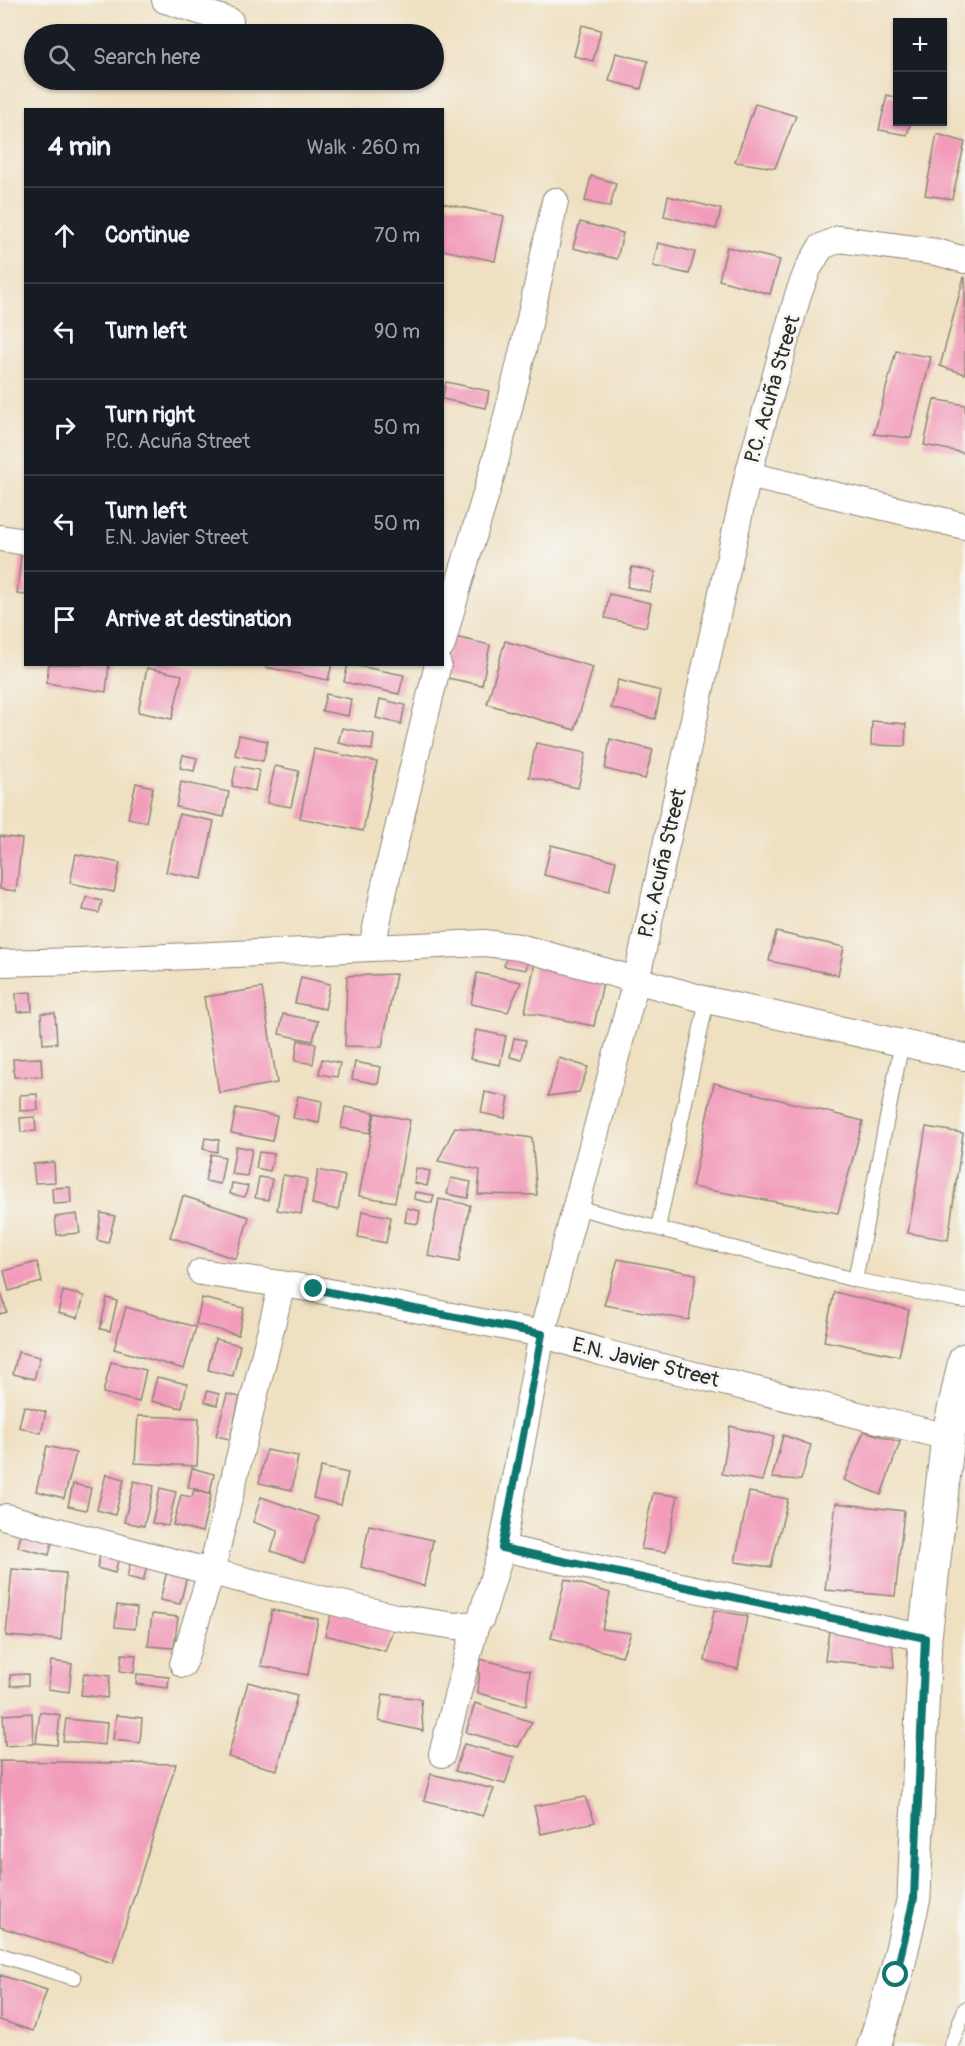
<!DOCTYPE html>
<html lang="en">
<head>
<meta charset="utf-8">
<style>
	:root { --surface:#171b24; --page:#242831; --text:#f1f3f6; --muted:#9ea1a6; --line:#363941 }
	body { margin:0; font-family:Pangolin,sans-serif; background:var(--page); color:var(--text) }
	.controls { position:absolute; right:18px; top:18px; display:grid; overflow:hidden; border-radius:0px; box-shadow:0 2px 4px #0004 }
	.controls button { width:54px; height:54px; display:grid; place-items:center; padding:0; border:0; border-bottom:2px solid var(--line); background:var(--surface); color:var(--text); font:30px sans-serif }
	.stop { position:absolute; width:18px; height:18px; margin:-14px; border:4px solid #0f766e; border-radius:50%; background:#fff }
	.stop.end { background:#0f766e; border-color:#fff; box-shadow:0 2px 6px #0008 }
	.list { margin:0; padding:0; list-style:none }
	h2 { display:flex; justify-content:space-between; align-items:center; height:78px; margin:0; padding:0 24px; font-size:26px }
	h2 small { font-size:20px; font-weight:400; color:var(--muted) }
	.list li { display:grid; grid-template-columns:39px 1fr auto; gap:18px; align-items:center; box-sizing:border-box; height:96px; padding:0 24px; border-top:2px solid var(--line) }
	.list b { display:block; font-size:22px; white-space:nowrap }
	.list p { margin:0; font-size:20px; white-space:nowrap; color:var(--muted) }
	.list em { font-size:20px; font-style:normal; color:var(--muted) }
	.icon { flex:none; width:33px; height:33px; fill:none; stroke:currentColor; stroke-width:2; stroke-linecap:round; stroke-linejoin:round }
	.map { position:relative; flex:none; width:965px; height:2046px; overflow:hidden }
	.search { position:absolute; background:var(--surface); box-shadow:0 2px 4px #0004; left:24px; top:24px; width:420px; height:66px; display:flex; align-items:center; gap:15px; box-sizing:border-box; padding:0 21px; border-radius:33px; color:var(--muted); font-size:22px }
	.panel { position:absolute; background:var(--surface); box-shadow:0 2px 4px #0004; left:24px; top:108px; width:420px; height:558px; border-radius:0px }
	.map>svg:first-child { display:block }
	.building { fill:#f29bba }
	.lines { fill:none; stroke-linecap:round; stroke-linejoin:round }
	.service-casing { stroke:#8d8676; stroke-width:16 }
	.minor-casing { stroke:#8d8676; stroke-width:28 }
	.tertiary-casing { stroke:#8d8676; stroke-width:35 }
	.service { stroke:#fff; stroke-width:14 }
	.minor { stroke:#fff; stroke-width:26 }
	.tertiary { stroke:#fff; stroke-width:33 }
	.route { stroke:#0f766e; stroke-width:8 }
	.labels { text-anchor:middle; stroke-width:6; stroke-linejoin:round; paint-order:stroke }
	.street-label { font-size:21px; fill:#2b2b2b; stroke:#f6f6f2 }
</style>
</head>
<body>
<div class="map">
<svg width="965" height="2046" viewBox="0 0 965 2046">
	<rect width="100%" height="100%" fill="#f6f6f2"/>
	<filter id="ink" filterUnits="userSpaceOnUse"><feTurbulence type="fractalNoise" baseFrequency=".0167" numOctaves="2"/><feDisplacementMap in="SourceGraphic" scale="12" xChannelSelector="R" yChannelSelector="G"/><feConvolveMatrix kernelMatrix="1 2 1 2 8 2 1 2 1" color-interpolation-filters="sRGB"/></filter>
	<filter id="wash" filterUnits="userSpaceOnUse"><feTurbulence type="fractalNoise" baseFrequency=".008" numOctaves="4" result="noise"/><feDisplacementMap in="SourceGraphic" scale="24" xChannelSelector="R" yChannelSelector="G"/><feGaussianBlur stdDeviation="1.35" result="paint"/><feColorMatrix in="noise" values="0 0 0 0 0 0 0 0 0 0 0 0 0 0 0 0 0 1.4 0 .05"/><feComposite in="paint" operator="in"/></filter>
	<g filter="url(#wash)">
		<rect width="100%" height="100%" fill="#efe0c1"/>
		<g id="blocks">
			<path class="building" d="M582,25L601,30L593,61L574,56Z
				M616,53L648,61L641,89L609,81Z
				M887,95L898,98V122H911L907,135L879,130Z
				M755,104L796,116L775,168L735,162Z
				M937,134L965,142L952,199L925,195Z
				M591,176L616,183L610,207L585,201Z
				M668,196L721,209L716,229L664,216Z
				M442,203L504,216L495,261L442,250Z
				M580,222L623,233L617,259L573,248Z
				M658,243L695,252L689,274L653,266Z
				M727,247L780,260L770,294L719,280Z
				M964,277L965,278V374L940,366Z
				M896,351L931,357L911,438L874,434Z
				M446,382L489,391L486,408L442,399Z
				M934,399L965,405V453L924,445Z
				M22,546H26V595L17,594Z
				M632,567L655,572L650,592L627,587Z
				M609,594L651,603L646,627L605,618Z
				M451,636L490,645L482,685L442,677Z
				M505,641L593,667L575,730L487,704Z
				M49,664H109L106,692L46,683Z
				M265,664H332L328,680L265,667Z
				M348,664L404,675L399,694L344,682Z
				M147,668L182,675L172,719L138,712Z
				M618,680L661,691L655,719L611,708Z
				M326,694L351,699L348,716L322,711Z
				M380,699L405,705L401,724L376,718Z
				M872,721L906,724L905,746L871,745Z
				M342,728L374,734L372,750L338,743Z
				M239,735L268,741L263,761L235,755Z
				M610,739L653,750L645,779L605,769Z
				M536,743L586,753L578,788L529,777Z
				M314,749L377,762L363,831L300,818Z
				M183,755L197,758L194,771L180,768Z
				M236,766L259,770L255,791L232,786Z
				M275,766L299,771L291,807L267,803Z
				M181,782L229,792L224,817L176,807Z
				M136,783L153,787L146,822L128,818Z
				M179,814L214,821L202,879L166,872Z
				M0,836L22,839L16,891L0,889Z
				M551,845L616,861L609,891L544,875Z
				M76,854L120,863L114,892L70,883Z
				M86,897L102,901L99,913L83,910Z
				M776,932L844,947L838,975L769,961Z
				M507,955L528,959L526,970L504,966Z
				M535,962L604,977L594,1026L525,1012Z
				M477,973L521,982L508,1012L471,1004Z
				M396,974L382,1047L345,1046L347,976Z
				M301,977L330,984L325,1009L295,1003Z
				M262,988L277,1083L219,1093L204,997Z
				M31,992L32,1011L17,1012L16,993Z
				M41,1013H55L57,1043L43,1044Z
				M283,1014L318,1021L313,1041L279,1034Z
				M476,1030L506,1036L500,1065L470,1059Z
				M514,1038L526,1040L522,1060L510,1057Z
				M298,1040L316,1044L313,1064L295,1061Z
				M41,1058L42,1076L14,1077L13,1059Z
				M559,1058L588,1067L579,1092L548,1096Z
				M322,1059L340,1063L337,1077L319,1074Z
				M355,1062L381,1067L378,1084L352,1079Z
				M714,1083L863,1121L838,1213L692,1187Z
				M485,1092L509,1097L505,1118L481,1113Z
				M37,1094L38,1110L20,1111V1095Z
				M298,1096L322,1101L319,1123L293,1118Z
				M345,1107L374,1112L370,1133L341,1128Z
				M236,1108L277,1116L272,1141L231,1133Z
				M375,1113L410,1120L395,1202L359,1196Z
				M35,1117L36,1131L21,1132L20,1118Z
				M455,1127L532,1138L537,1195L478,1194L480,1170L438,1161Z
				M926,1127L963,1133L948,1240L908,1233Z
				M205,1138L219,1140L217,1152L203,1149Z
				M236,1146L252,1149L247,1176L231,1174Z
				M259,1152L274,1154L270,1171L256,1168Z
				M211,1154L225,1157L220,1184L205,1181Z
				M54,1162L55,1182L35,1183L33,1164Z
				M416,1168L430,1171L427,1186L414,1183Z
				M318,1170L345,1176L338,1210L312,1204Z
				M283,1175L307,1179L301,1214L277,1210Z
				M259,1177L272,1179L268,1200L255,1198Z
				M451,1178L471,1182L468,1198L447,1194Z
				M232,1183L248,1186L245,1197L230,1194Z
				M70,1187L71,1203L53,1204L52,1188Z
				M415,1192L434,1195L432,1203L414,1199Z
				M183,1196L249,1217L236,1259L170,1237Z
				M439,1199L470,1205L459,1262L428,1256Z
				M407,1208L420,1211L418,1224L405,1222Z
				M362,1211L391,1217L386,1243L358,1237Z
				M101,1213L115,1216L108,1243L97,1240Z
				M77,1214L80,1233L57,1235L55,1217Z
				M618,1259L696,1274L689,1320L604,1305Z
				M37,1262L42,1282L9,1291L4,1271Z
				M0,1289L7,1312L0,1314Z
				M63,1291L84,1296L78,1318L58,1313Z
				M834,1292L909,1310L899,1356L824,1341Z
				M107,1298L117,1301L110,1331L100,1329Z
				M202,1298L244,1308L238,1335L196,1324Z
				M126,1307L196,1327L184,1369L114,1349Z
				M215,1339L240,1345L233,1376L208,1370Z
				M18,1352L40,1357L34,1379L13,1374Z
				M111,1362L146,1370L139,1402L103,1393Z
				M157,1377L187,1384L182,1408L151,1401Z
				M207,1391L219,1394L217,1405L205,1402Z
				M227,1394L240,1397L230,1439L216,1436Z
				M24,1406L46,1412L41,1433L19,1427Z
				M138,1416L199,1418L197,1466L135,1463Z
				M730,1426L774,1437L762,1481L722,1474Z
				M864,1431L900,1442L881,1495L844,1480Z
				M783,1435L811,1445L801,1480L772,1478Z
				M47,1446L76,1453L64,1498L36,1491Z
				M266,1450L298,1456L292,1490L259,1483Z
				M321,1467L348,1473L341,1505L313,1498Z
				M192,1468L214,1474L210,1493L188,1487Z
				M106,1474L124,1479L115,1515L97,1510Z
				M134,1481L154,1486L144,1526L124,1522Z
				M73,1484L91,1488L86,1510L68,1506Z
				M160,1488L176,1492L168,1526L152,1523Z
				M194,1490L211,1495L202,1532L173,1525L181,1495L192,1497Z
				M749,1492L788,1499L771,1567L735,1562Z
				M653,1493L678,1496L666,1552L641,1549Z
				M261,1497L319,1517L304,1562L271,1551L278,1531L253,1522Z
				M836,1503L904,1511L895,1596L825,1590Z
				M369,1525L433,1540L424,1586L361,1567Z
				M23,1526L54,1534L49,1555L18,1547Z
				M102,1548L120,1552L115,1573L97,1568Z
				M132,1556L149,1560L143,1581L127,1577Z
				M12,1569L66,1573L61,1640L6,1636Z
				M167,1571L187,1576L180,1604L160,1600Z
				M565,1579L610,1593L602,1629L631,1633L622,1656L551,1638Z
				M117,1605L137,1608L135,1629L115,1627Z
				M272,1610L318,1619L308,1675L261,1666Z
				M714,1610L747,1616L738,1669L705,1661Z
				M332,1611L394,1627L385,1651L325,1635Z
				M152,1614L178,1617L174,1648L148,1646Z
				M829,1631L892,1643L894,1667L825,1660Z
				M122,1654L136,1655L134,1673L120,1671Z
				M480,1659L530,1671L526,1706L478,1693Z
				M51,1661L72,1664L69,1692L48,1689Z
				M84,1673L110,1676L107,1698L81,1695Z
				M28,1674V1685L11,1686L10,1675Z
				M137,1674L169,1677L168,1688L136,1684Z
				M248,1682L297,1696L277,1770L228,1757Z
				M383,1694L421,1699L423,1731L379,1721Z
				M475,1703L532,1722L518,1747L466,1732Z
				M40,1712L60,1715L57,1745L36,1743Z
				M32,1713L33,1744L5,1746L3,1715Z
				M116,1715L142,1718L140,1743L113,1740Z
				M66,1719L107,1723L105,1745L63,1741Z
				M464,1744L514,1757L505,1784L455,1771Z
				M0,1761L176,1764L113,1963L0,1927Z
				M431,1774L494,1789L483,1816L424,1800Z
				M585,1797L595,1822L541,1834L534,1806Z
				M0,1975L47,1990L33,2031L0,2020Z"/>
		</g>
	</g>
	<g filter="url(#ink)">
		<use href="#blocks" fill-opacity="0" stroke="#8d8676" stroke-width="1.5"/>
		<g class="lines">
			<defs>
				<path id="service" d="M575,1207L855,1280L965,1301
					M658,1228L707,1000
					M855,1280L902,1042
					M0,1955L74,1978
					M951,2046L965,2009"/>
				<path id="minor" d="M165,0L230,21
					M748,475L965,526
					M0,538L26,542
					M442,645C458,580 481,516 498,451C520,368 538,285 555,201
					M372,947L389,866L438,664
					M0,963L78,961L484,943L519,947L707,1000L965,1057
					M201,1272L314,1289L542,1334L601,1352L948,1437
					M6,1517L211,1572L395,1617L455,1626L476,1624
					M502,1548L925,1638
					M183,1664L211,1572L282,1284
					M442,1754L476,1624L481,1618L502,1548L542,1334L636,981L748,475L798,295L808,269L821,247L839,239L936,252L965,260"/>
				<path id="tertiary" d="M874,2046L896,1975L914,1897L925,1638L948,1437L965,1360"/>
			</defs>
			<use href="#service" class="service-casing"/>
			<use href="#minor" class="minor-casing"/>
			<use href="#tertiary" class="tertiary-casing"/>
			<use href="#service" class="service"/>
			<use href="#minor" class="minor"/>
			<use href="#tertiary" class="tertiary"/>
		</g>
	</g>
	<g class="lines" filter="url(#ink)">
		<path class="route" d="M314,1289L542,1334L502,1548L925,1638L914,1898L896,1975"/>
	</g>
	<g class="labels">
		<g class="street-label">
			<text transform="translate(772 389) rotate(-74)" y="7">P.C. Acuña Street</text>
			<text transform="translate(662 863) rotate(-77)" y="7">P.C. Acuña Street</text>
			<text transform="translate(646 1362) rotate(14)" y="7">E.N. Javier Street</text>
		</g>
	</g>
</svg>
<div class="controls">
<button>+</button>
<button>−</button>
</div>
<div class="stop" style="left:896px;top:1975px"></div>
<div class="stop end" style="left:314px;top:1289px"></div>
<div class="search"><svg class="icon" aria-label="search" viewBox="0 0 24 24"><circle cx="10" cy="10" r="6"/><path d="M15 15l6 6"/></svg>Search here</div>
<section class="panel">
<h2>4 min<small>Walk · 260 m</small></h2>
<ul class="list">
<li><svg class="icon" aria-label="ahead" viewBox="0 0 24 24"><path d="M12 20V5M6 11l6-6 6 6"/></svg><div><b>Continue</b></div><em>70 m</em></li>
<li><svg class="icon" aria-label="left" viewBox="0 0 24 24"><path d="M17 20v-9H6M10 6l-5 5 5 5"/></svg><div><b>Turn left</b></div><em>90 m</em></li>
<li><svg class="icon" aria-label="right" viewBox="0 0 24 24"><path d="M7 20v-9h11M14 6l5 5-5 5"/></svg><div><b>Turn right</b><p>P.C. Acuña Street</p></div><em>50 m</em></li>
<li><svg class="icon" aria-label="left" viewBox="0 0 24 24"><path d="M17 20v-9H6M10 6l-5 5 5 5"/></svg><div><b>Turn left</b><p>E.N. Javier Street</p></div><em>50 m</em></li>
<li><svg class="icon" aria-label="arrive" viewBox="0 0 24 24"><path d="M6 21V4h12l-3 4 3 4H6"/></svg><div><b>Arrive at destination</b></div></li>
</ul>
</section>
</div>
</body>
</html>
